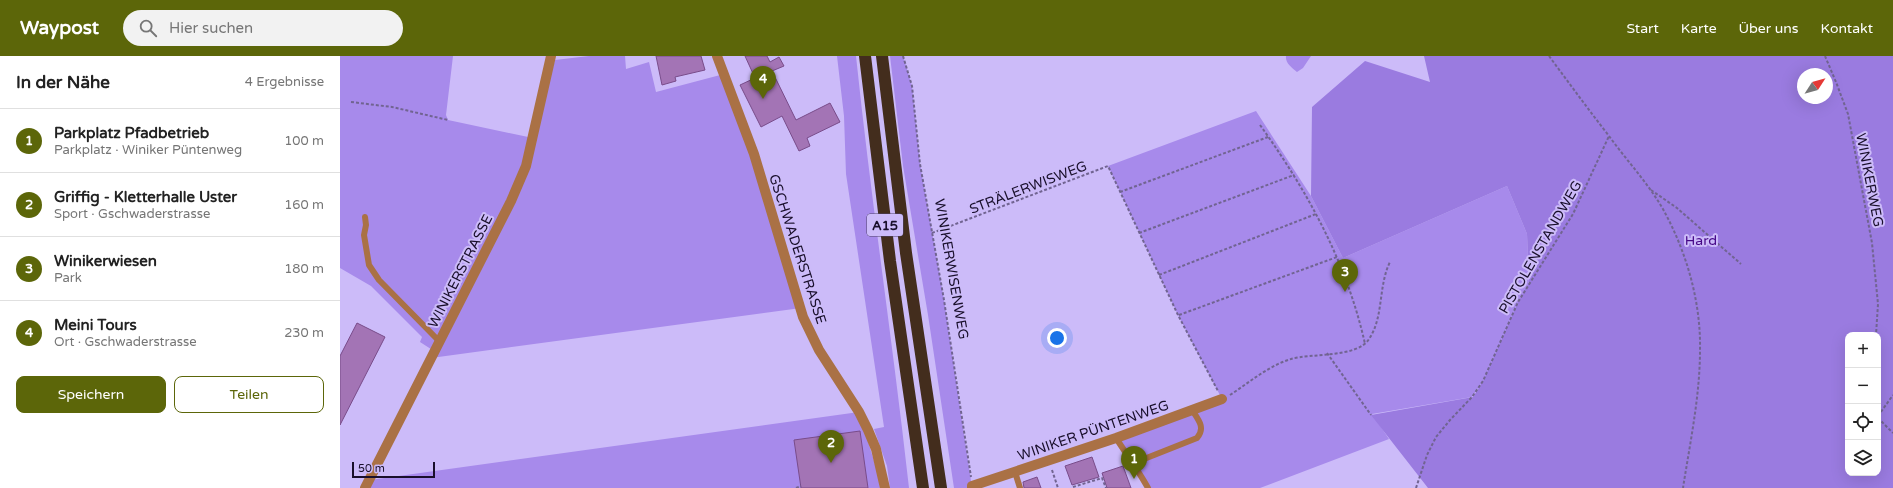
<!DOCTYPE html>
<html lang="de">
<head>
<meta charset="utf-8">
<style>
	:root { --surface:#fff; --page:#f2f2f2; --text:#222; --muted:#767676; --line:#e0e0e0; --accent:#5c6609 }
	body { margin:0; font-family:"Varela Round",sans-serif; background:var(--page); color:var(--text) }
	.controls { position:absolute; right:12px; bottom:12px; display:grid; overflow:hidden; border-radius:8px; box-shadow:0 4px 16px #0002 }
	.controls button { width:36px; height:36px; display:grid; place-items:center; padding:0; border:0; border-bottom:1px solid var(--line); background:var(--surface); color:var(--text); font:20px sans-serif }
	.compass { position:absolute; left:1457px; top:12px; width:36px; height:36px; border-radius:50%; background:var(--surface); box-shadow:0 4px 16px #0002; rotate:54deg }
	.scale { position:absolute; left:12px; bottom:10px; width:83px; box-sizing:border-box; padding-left:4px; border:2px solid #190f2b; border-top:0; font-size:11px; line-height:14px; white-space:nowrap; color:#190f2b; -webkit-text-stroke:3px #ccbbf9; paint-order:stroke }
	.you { position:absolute; left:717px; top:282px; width:14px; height:14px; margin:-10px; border:3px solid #fff; border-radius:50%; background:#1a73e8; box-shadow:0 0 0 6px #1a73e833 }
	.badge { display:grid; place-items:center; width:26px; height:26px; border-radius:50%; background:var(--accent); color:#fff; font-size:13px; font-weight:700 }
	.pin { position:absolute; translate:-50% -33px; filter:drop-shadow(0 1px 2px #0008) }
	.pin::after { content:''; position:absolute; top:21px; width:14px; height:12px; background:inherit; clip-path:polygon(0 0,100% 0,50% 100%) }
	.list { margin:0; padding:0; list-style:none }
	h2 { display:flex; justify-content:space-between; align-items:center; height:52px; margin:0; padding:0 16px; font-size:17px }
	h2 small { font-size:13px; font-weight:400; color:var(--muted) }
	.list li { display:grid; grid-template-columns:26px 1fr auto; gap:12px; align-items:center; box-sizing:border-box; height:64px; padding:0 16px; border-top:1px solid var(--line) }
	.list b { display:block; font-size:15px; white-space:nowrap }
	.list p { margin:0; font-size:13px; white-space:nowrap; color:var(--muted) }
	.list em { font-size:13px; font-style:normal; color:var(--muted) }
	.actions { display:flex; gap:8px; padding:12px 16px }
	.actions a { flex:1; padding:9px 0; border:1px solid var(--accent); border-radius:8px; text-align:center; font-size:14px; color:var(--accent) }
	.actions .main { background:var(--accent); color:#fff }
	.icon { flex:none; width:22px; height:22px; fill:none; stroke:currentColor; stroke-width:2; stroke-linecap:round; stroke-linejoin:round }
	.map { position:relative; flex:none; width:1553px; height:432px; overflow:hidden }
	header { display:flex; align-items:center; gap:24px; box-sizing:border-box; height:56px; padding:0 20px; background:var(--accent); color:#fff }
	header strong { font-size:19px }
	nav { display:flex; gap:22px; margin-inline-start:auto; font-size:14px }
	.search { width:280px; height:36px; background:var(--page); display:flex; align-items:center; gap:10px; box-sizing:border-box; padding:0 14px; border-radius:22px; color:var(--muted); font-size:15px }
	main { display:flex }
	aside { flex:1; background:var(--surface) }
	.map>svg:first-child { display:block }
	.green { fill:#a78aeb }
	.forest { fill:#9a7be0; fill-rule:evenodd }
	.building { fill:#a374b5; stroke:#794c8a }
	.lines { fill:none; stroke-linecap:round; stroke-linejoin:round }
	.path { stroke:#716491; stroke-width:2; stroke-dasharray:3 2; stroke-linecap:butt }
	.lane { stroke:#aa7145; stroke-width:6 }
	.street { stroke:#aa7145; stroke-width:10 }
	.highway { stroke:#432d1d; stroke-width:12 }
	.labels { text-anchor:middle; stroke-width:4; stroke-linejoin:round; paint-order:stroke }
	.shield { fill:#ccbbf9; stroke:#4f4369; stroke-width:1 }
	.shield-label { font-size:13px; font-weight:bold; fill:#190f2b }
	.street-label { font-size:14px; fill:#190f2b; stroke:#ccbbf9 }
	.park-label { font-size:14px; fill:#460787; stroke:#ccbbf9 }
</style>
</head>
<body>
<header>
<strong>Waypost</strong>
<div class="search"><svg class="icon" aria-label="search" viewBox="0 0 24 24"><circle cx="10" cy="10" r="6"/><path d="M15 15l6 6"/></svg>Hier suchen</div>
<nav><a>Start</a><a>Karte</a><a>Über uns</a><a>Kontakt</a></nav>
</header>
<main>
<aside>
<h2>In der Nähe<small>4 Ergebnisse</small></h2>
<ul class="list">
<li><span class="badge">1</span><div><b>Parkplatz Pfadbetrieb</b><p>Parkplatz · Winiker Püntenweg</p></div><em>100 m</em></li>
<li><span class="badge">2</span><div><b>Griffig - Kletterhalle Uster</b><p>Sport · Gschwaderstrasse</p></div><em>160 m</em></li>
<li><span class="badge">3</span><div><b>Winikerwiesen</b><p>Park</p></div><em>180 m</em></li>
<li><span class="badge">4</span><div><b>Meini Tours</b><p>Ort · Gschwaderstrasse</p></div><em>230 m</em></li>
</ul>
<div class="actions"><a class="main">Speichern</a><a>Teilen</a></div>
</aside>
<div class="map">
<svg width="1553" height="432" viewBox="0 0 1553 432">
	<rect width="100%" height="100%" fill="#ccbbf9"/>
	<path class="green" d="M0,0H113L106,59L108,64L193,82L215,4L249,0H285L286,13L309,6L316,36L384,18L461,252L91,302L94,295L80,286L82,281L31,230L0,212Z
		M497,0H516C531,144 553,288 569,432H550L547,410L534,373L544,371L506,118L504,60Z
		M550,0H563L572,30L580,108L604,244L632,432H614L588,259L563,110Z
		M946,0H971L963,12L957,16C952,12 945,7 946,0Z
		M916,55L971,140L1003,202L1167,130L1187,178L1189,226L1178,246L1143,325L1132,341L1032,358L1049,383L920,432H808L776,382L882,343L838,259L768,110Z
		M519,356L538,418L540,432H25L30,424Z"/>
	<path class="forest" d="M1084,0H1553V432H1088L1031,359L1133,341L1143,325L1178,246L1189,226L1187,178L1167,130L1003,202L971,140L972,51L1025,5L1090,26ZM1463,18H1487V42H1463ZM1508,279H1538V417H1508Z"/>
	<path class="building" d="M316,0H361L365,14L335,21L336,25L322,29Z
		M405,0H427L430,6L439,1L444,10L432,15L456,64L490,47L500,66L467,82L470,90L459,95L442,60L421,71L400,29L415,22Z
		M17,267L45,281L0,369V300Z
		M520,375L528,432H461L454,384Z
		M752,401L759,421L732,429L725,410Z
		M783,410L791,432H767L762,417Z
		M697,421L701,432H684L683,426Z"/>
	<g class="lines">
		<path class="path" d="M563,0L572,30L580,108L604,244L631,421
			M1209,0C1229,27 1248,53 1269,80C1287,105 1309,128 1324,155C1347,197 1361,247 1360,294C1360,340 1350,387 1343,432
			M1485,0L1496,26L1508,58L1532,187L1538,248L1536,279
			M11,46L52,51L108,64
			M920,69C968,136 1007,207 1025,288
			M1311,134L1337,152L1401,208
			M780,136L928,81
			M592,177L768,110L838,259L878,335
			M799,177L954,119
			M819,219L976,158
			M839,259L997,201
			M987,297L1031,359
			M890,339C910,326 928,310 951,303C972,297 1017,302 1029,283C1044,261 1038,230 1050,206
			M1538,360L1553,339
			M1538,362L1553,377
			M712,414L718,432
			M733,431L762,422L766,432
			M456,432L461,430
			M1076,432L1087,399L1096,381L1110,364L1132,341L1143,325L1178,246L1233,158L1269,80"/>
		<path class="lane" d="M25,161L26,169L24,179L29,209L39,224L99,285
			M776,382C787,399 798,414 808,432
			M789,403H804L857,382C866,372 858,363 852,354
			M675,416L680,432"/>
		<path class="street" d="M377,0L414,98L463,261L479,294L519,356L528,374L536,393L545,432
			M25,432L171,145L186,110L211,0
			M632,432V430L776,382L882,343"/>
		<path class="highway" d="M525,0L550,205L583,432
			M542,0L566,197L601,432"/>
	</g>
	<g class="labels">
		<rect class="shield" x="527" y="158" width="36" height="22" rx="3"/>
		<g class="shield-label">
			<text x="545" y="174">A15</text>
		</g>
		<g class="street-label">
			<text transform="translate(1530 124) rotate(79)" y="5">WINIKERWEG</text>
			<text transform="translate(688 131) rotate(-21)" y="5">STRÄLERWISWEG</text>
			<text transform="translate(1200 191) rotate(-60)" y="5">PISTOLENSTANDWEG</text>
			<text transform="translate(458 193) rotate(72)" y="5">GSCHWADERSTRASSE</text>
			<text transform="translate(612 213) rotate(80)" y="5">WINIKERWISENWEG</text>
			<text transform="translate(120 215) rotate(-63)" y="5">WINIKERSTRASSE</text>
			<text transform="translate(753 374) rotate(-19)" y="5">WINIKER PÜNTENWEG</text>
		</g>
		<g class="park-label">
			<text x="1361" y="189">Hard</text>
		</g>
	</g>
</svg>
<div class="controls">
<button>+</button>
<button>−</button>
<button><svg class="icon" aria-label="locate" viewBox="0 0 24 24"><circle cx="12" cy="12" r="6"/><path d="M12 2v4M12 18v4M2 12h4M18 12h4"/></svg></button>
<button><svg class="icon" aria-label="layers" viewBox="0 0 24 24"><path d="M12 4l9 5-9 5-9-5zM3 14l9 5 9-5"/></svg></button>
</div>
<svg class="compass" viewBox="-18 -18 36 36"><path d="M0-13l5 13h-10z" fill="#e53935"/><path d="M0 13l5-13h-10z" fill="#767676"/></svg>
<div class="scale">50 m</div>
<div class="you"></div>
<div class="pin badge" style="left:794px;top:423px">1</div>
<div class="pin badge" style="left:491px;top:407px">2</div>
<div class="pin badge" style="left:1005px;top:236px">3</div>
<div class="pin badge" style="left:423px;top:43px">4</div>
</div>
</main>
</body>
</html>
